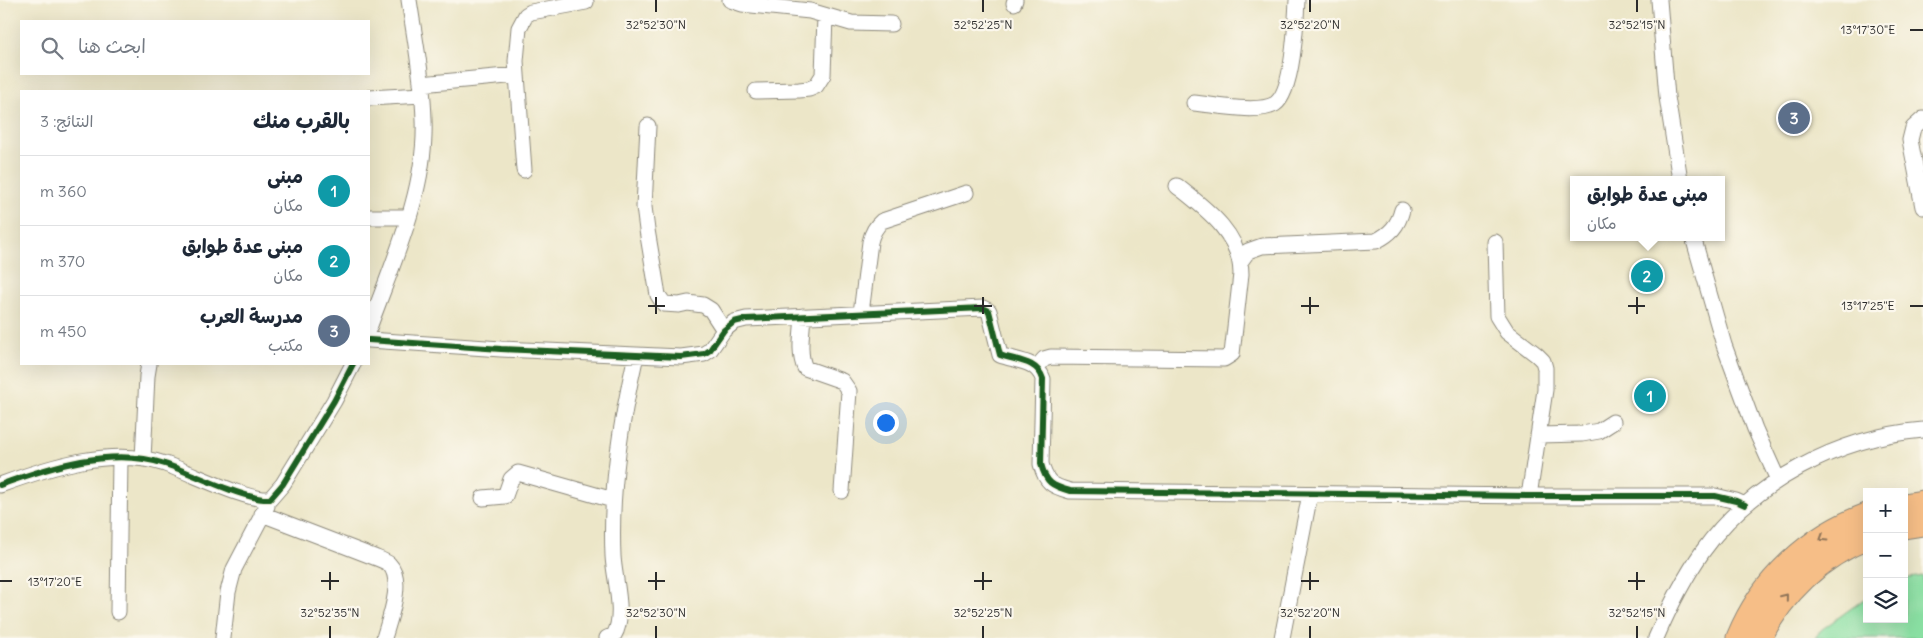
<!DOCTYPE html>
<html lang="ar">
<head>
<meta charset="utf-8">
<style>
	:root { --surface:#fff; --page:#f6f6f7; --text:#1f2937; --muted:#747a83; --line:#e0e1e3; --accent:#1a73e8 }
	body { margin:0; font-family:Delius,"Playpen Sans Arabic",sans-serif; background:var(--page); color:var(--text); direction:rtl }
	.controls { position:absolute; right:15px; bottom:15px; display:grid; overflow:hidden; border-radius:0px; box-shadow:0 5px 20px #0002 }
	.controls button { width:45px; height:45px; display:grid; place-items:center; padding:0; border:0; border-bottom:1px solid var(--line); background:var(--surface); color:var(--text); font:25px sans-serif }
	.you { position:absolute; left:885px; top:422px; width:18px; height:18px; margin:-12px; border:4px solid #fff; border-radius:50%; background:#1a73e8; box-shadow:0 0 0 8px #1a73e833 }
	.badge { display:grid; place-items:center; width:32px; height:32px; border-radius:50%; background:var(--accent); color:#fff; font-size:16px; font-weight:700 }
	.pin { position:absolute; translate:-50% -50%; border:2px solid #fff; box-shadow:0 1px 5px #0006 }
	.popup { position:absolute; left:1570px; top:176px; width:155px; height:65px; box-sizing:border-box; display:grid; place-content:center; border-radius:0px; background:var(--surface); filter:drop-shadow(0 1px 4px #0005); font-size:16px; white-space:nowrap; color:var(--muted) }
	.popup b { font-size:19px; color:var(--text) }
	.popup::after { content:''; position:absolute; left:50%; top:100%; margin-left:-10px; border:10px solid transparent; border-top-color:var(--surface) }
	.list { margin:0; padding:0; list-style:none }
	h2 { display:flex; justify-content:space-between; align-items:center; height:65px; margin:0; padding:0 20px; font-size:21px }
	h2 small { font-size:16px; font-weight:400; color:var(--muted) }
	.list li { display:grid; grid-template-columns:32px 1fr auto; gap:15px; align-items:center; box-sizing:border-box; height:70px; padding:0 20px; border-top:1px solid var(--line) }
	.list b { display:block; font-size:19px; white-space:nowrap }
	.list p { margin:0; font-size:16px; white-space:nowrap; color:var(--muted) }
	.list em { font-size:16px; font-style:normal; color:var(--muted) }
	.icon { flex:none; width:28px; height:28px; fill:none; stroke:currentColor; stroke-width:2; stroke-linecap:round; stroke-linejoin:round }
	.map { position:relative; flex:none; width:1923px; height:638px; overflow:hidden; direction:ltr }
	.search { position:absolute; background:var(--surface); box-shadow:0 5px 20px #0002; left:20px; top:20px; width:350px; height:55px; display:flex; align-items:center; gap:12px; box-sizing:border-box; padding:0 18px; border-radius:0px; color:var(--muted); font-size:19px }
	.panel { position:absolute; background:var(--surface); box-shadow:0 5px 20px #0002; left:20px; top:90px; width:350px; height:275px; border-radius:0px; direction:rtl }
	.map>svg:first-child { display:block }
	.green { fill:#8ae0a3; stroke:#5a8667 }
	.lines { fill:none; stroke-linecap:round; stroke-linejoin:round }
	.minor-casing { stroke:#8c887a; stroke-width:17 }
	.trunk-casing { stroke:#8c887a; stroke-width:27 }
	.minor { stroke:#fff; stroke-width:15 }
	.trunk { stroke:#f6be87; stroke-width:25 }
	.cycleway-casing { stroke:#fbf7ec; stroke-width:9 }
	.cycleway { stroke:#1b5e20; stroke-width:6 }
	.oneway { stroke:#907459 }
	.ticks { fill:none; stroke:#2b2b2b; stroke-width:2 }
	.ticks-label { font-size:12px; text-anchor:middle; fill:#2b2b2b; stroke:#fbf7ec; stroke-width:4.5; stroke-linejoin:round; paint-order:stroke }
</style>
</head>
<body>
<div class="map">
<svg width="1923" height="638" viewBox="0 0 1923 638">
	<rect width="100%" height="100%" fill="#fbf7ec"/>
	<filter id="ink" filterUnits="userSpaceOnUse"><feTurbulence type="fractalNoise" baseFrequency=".02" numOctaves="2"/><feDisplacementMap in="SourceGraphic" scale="10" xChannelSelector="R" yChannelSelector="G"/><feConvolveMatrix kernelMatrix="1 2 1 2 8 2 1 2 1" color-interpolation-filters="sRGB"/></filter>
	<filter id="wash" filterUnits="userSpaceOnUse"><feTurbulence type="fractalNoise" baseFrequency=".0096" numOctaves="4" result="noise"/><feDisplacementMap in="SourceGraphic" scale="20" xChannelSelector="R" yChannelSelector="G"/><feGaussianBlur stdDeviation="1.12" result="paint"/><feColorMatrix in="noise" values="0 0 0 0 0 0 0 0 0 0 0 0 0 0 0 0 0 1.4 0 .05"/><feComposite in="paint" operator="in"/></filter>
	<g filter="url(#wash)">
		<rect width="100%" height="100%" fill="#ece6c8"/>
		<path class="green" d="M1923,576V638H1815L1821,630L1867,597V619H1904V579Z"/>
	</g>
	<g filter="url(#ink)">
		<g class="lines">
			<defs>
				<path id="minor" d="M730,0L742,4L810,11L851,23L891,24
					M1659,0L1667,97L1680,180
					M1014,3L1015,0
					M421,84L517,75
					M756,91L799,90L809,89L816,86L823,75L825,16
					M369,98L422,95
					M1194,103C1215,105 1258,114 1275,104C1293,92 1296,22 1297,0
					M1923,119L1913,128L1910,140L1923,207
					M648,126L644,207L647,230L658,295L664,304L679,305L688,303L703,305L711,310L724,330
					M524,170L516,61L519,28L526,15L531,12L586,2
					M369,217H408
					M1693,237L1724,345L1755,429L1778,480
					M1495,242L1497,316L1507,332L1537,355L1543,361L1545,368V390L1529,496
					M1240,262L1248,251L1262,246L1376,241C1390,234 1398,226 1402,210
					M861,313L870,242C872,233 875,227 882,221L966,193
					M803,316C802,332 798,354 805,368L842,381L849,391L842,491
					M369,328C392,264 427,190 424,120C423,80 415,40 409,0
					M369,340L501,349L681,357L704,354L710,350L724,330L734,322L746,319L983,308L989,311L1000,355C1016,361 1037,360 1043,379L1041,464C1046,483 1052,486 1070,491L1529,496H1715L1736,501L1745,505
					M1037,367L1044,359L1051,357L1224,359L1232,354L1241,274C1241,234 1205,208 1177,186
					M1538,435L1582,434L1599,431L1613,422
					M143,459L147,376L149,364
					M0,485C49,467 113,446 165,464C190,472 246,501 270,499L283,484L334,401L353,364
					M483,498L505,496L511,479L518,473L613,500
					M262,514L374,557C379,559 385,561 389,564C405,580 389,620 384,638
					M118,612L120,458
					M223,638L228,592L234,569L267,506
					M607,638L614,635C626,616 614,578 613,556C610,488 621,421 636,355
					M1282,638L1310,494
					M1656,638C1669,608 1684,578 1703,551C1752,482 1839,437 1923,430"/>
				<path id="trunk" d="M1904,506L1923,503
					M1904,526L1923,523
					M1739,638C1762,581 1810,537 1867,516
					M1759,638C1781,593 1820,555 1867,537"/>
			</defs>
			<use href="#minor" class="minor-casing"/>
			<use href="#trunk" class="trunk-casing"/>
			<use href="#minor" class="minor"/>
			<use href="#trunk" class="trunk"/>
			<defs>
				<path id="cycleway" d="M369,340L501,349L681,357L704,354L710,350L724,330L734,322L746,319L983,308L989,311L1000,355C1016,361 1037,360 1043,379L1041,464C1046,483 1052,486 1070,491L1529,496H1715L1736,501L1745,505
					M0,485C49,467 113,446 165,464C190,472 246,501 270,499L283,484L334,401L353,364"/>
			</defs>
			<use href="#cycleway" class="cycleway-casing"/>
			<use href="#cycleway" class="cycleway"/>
		</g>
		<defs><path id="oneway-chevron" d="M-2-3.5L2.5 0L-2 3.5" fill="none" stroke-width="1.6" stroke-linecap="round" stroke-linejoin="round" transform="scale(1.25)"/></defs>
		<g class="oneway">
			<use href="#oneway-chevron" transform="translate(1823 538) rotate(148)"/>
			<use href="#oneway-chevron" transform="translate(1785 597) rotate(-51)"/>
		</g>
	</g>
	<path class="ticks" d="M656,0V12M983,0V12M1310,0V12M1637,0V12M1910,30H1923M656,297V314M983,297V314M1310,297V314M1637,297V314M648,306H665M974,306H992M1301,306H1319M1628,306H1645M1910,306H1923M330,572V590M656,572V590M983,572V590M1310,572V590M1637,572V590M0,581H12M321,581H339M648,581H665M974,581H992M1301,581H1319M1628,581H1645M330,626V638M656,626V638M983,626V638M1310,626V638M1637,626V638"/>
	<g class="ticks-label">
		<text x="656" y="29">32°52'30"N</text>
		<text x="983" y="29">32°52'25"N</text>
		<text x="1310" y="29">32°52'20"N</text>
		<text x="1637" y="29">32°52'15"N</text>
		<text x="1868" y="34">13°17'30"E</text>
		<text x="1868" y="310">13°17'25"E</text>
		<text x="55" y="586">13°17'20"E</text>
		<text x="330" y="617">32°52'35"N</text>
		<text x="656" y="617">32°52'30"N</text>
		<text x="983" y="617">32°52'25"N</text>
		<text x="1310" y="617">32°52'20"N</text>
		<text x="1637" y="617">32°52'15"N</text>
	</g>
</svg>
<div class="controls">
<button>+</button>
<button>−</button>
<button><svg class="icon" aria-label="layers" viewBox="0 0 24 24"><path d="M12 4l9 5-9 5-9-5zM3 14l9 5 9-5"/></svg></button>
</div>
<div class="you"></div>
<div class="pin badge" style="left:1650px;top:396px;background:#0f9aa8">1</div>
<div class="pin badge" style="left:1647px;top:276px;background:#0f9aa8">2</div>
<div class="popup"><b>مبنى عدة طوابق</b>مكان</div>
<div class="pin badge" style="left:1794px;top:118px;background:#5c6f8a">3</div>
<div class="search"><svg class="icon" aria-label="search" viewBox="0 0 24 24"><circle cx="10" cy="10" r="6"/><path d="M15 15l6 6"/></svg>ابحث هنا</div>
<section class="panel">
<h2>بالقرب منك<small>النتائج: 3</small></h2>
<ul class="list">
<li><span class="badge" style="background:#0f9aa8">1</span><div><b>مبنى</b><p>مكان</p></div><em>360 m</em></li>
<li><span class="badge" style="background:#0f9aa8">2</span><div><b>مبنى عدة طوابق</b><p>مكان</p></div><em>370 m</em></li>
<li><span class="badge" style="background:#5c6f8a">3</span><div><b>مدرسة العرب</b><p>مكتب</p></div><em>450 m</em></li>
</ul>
</section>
</div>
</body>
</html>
